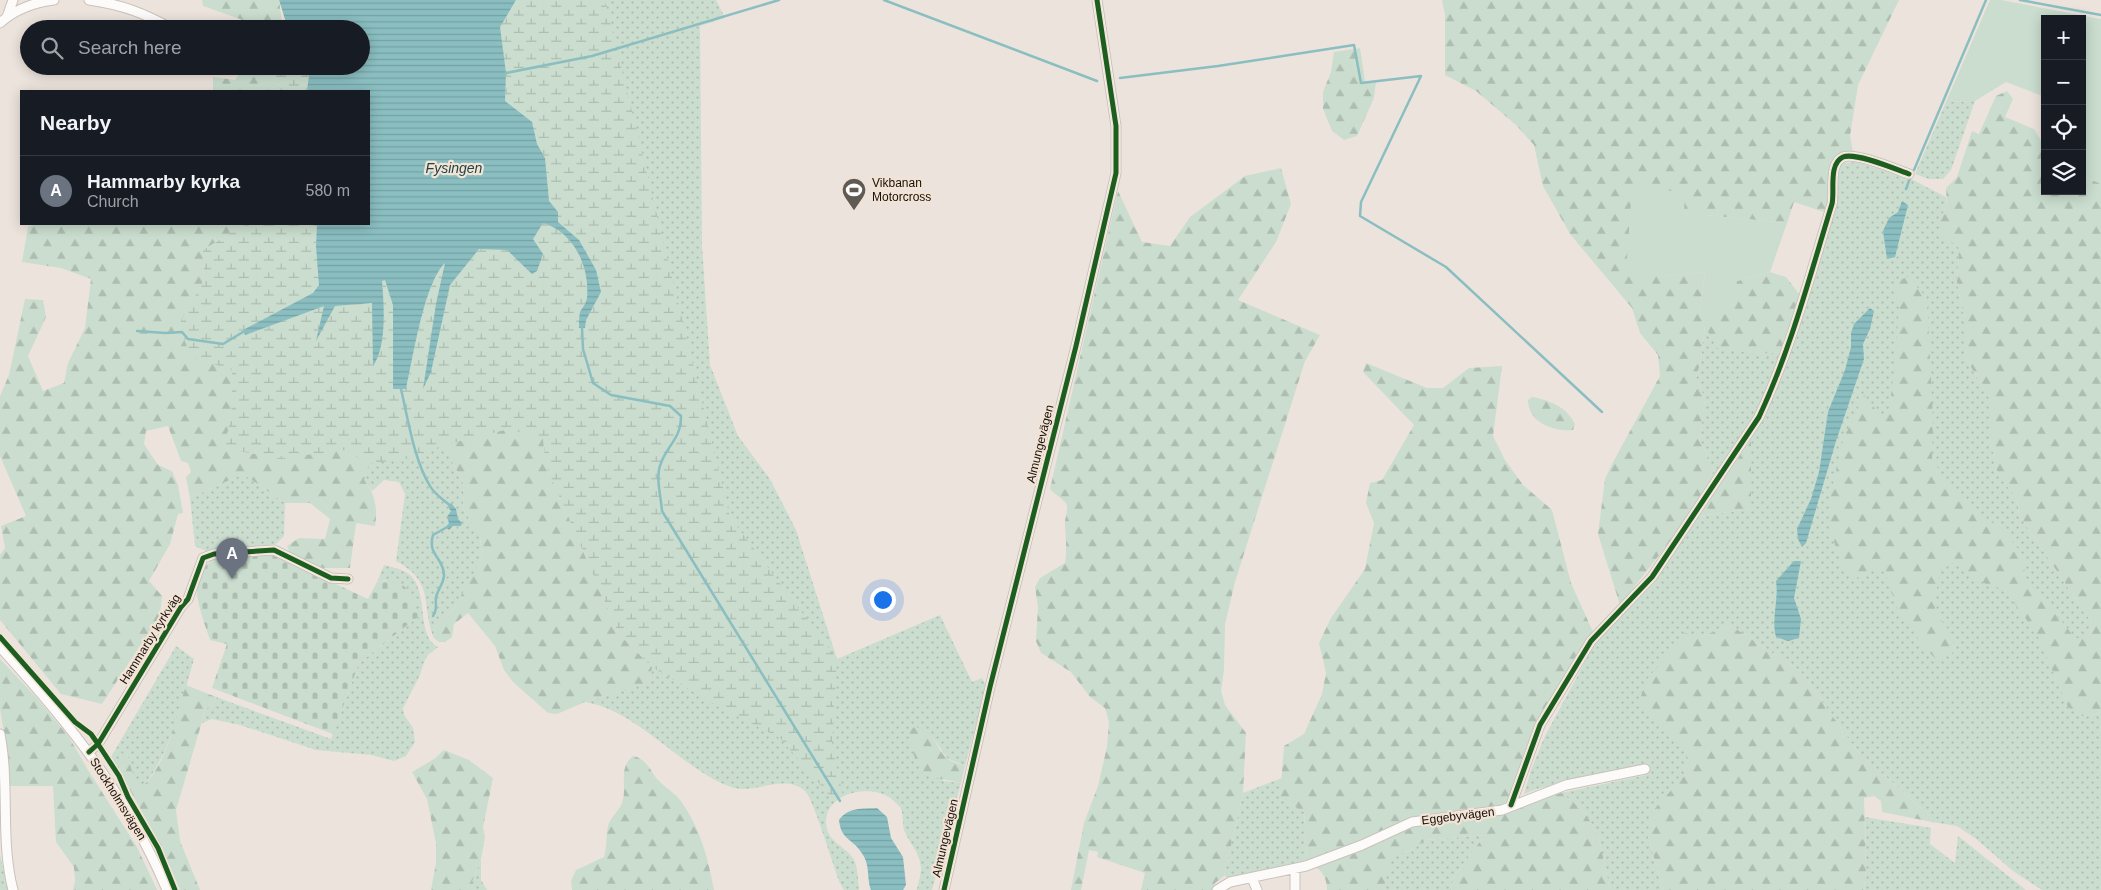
<!DOCTYPE html>
<html lang="en">
<head>
<meta charset="utf-8">
<style>
	:root { --surface:#171b24; --page:#242831; --text:#f1f3f6; --muted:#9ea1a6; --line:#363941; --accent:#1a73e8 }
	body { margin:0; font-family:Arial,sans-serif; background:var(--page); color:var(--text) }
	.controls { position:absolute; right:15px; top:15px; display:grid; overflow:hidden; border-radius:0px; box-shadow:0 2px 12px #0003 }
	.controls button { width:45px; height:45px; display:grid; place-items:center; padding:0; border:0; border-bottom:1px solid var(--line); background:var(--surface); color:var(--text); font:25px sans-serif }
	.you { position:absolute; left:882px; top:599px; width:18px; height:18px; margin:-12px; border:4px solid #fff; border-radius:50%; background:#1a73e8; box-shadow:0 0 0 8px #1a73e833 }
	.badge { display:grid; place-items:center; width:32px; height:32px; border-radius:50%; background:var(--accent); color:#fff; font-size:16px; font-weight:700 }
	.pin { position:absolute; translate:-50% -41px; filter:drop-shadow(0 1px 2px #0008) }
	.pin::after { content:''; position:absolute; top:26px; width:18px; height:15px; background:inherit; clip-path:polygon(0 0,100% 0,50% 100%) }
	.list { margin:0; padding:0; list-style:none }
	h2 { display:flex; justify-content:space-between; align-items:center; height:65px; margin:0; padding:0 20px; font-size:21px }
	h2 small { font-size:16px; font-weight:400; color:var(--muted) }
	.list li { display:grid; grid-template-columns:32px 1fr auto; gap:15px; align-items:center; box-sizing:border-box; height:70px; padding:0 20px; border-top:1px solid var(--line) }
	.list b { display:block; font-size:19px; white-space:nowrap }
	.list p { margin:0; font-size:16px; white-space:nowrap; color:var(--muted) }
	.list em { font-size:16px; font-style:normal; color:var(--muted) }
	.icon { flex:none; width:28px; height:28px; fill:none; stroke:currentColor; stroke-width:2; stroke-linecap:round; stroke-linejoin:round }
	.map { position:relative; flex:none; width:2101px; height:890px; overflow:hidden }
	.search { position:absolute; background:var(--surface); box-shadow:0 2px 12px #0003; left:20px; top:20px; width:350px; height:55px; display:flex; align-items:center; gap:12px; box-sizing:border-box; padding:0 18px; border-radius:28px; color:var(--muted); font-size:19px }
	.panel { position:absolute; background:var(--surface); box-shadow:0 2px 12px #0003; left:20px; top:90px; width:350px; height:135px; border-radius:0px }
	.map>svg:first-child { display:block }
	.grass { fill:url(#grass-dots) }
	.forest { fill:url(#forest-firs) }
	.wetland { fill:url(#wetland-marsh) }
	.cemetery { fill:url(#cemetery-stones) }
	.pitch { fill:#caddce }
	.water { fill:url(#water-rules) }
	.lines { fill:none; stroke-linecap:round; stroke-linejoin:round }
	.stream { stroke:#8abec1; stroke-width:2.5 }
	.minor-casing { stroke:#c9c2bc; stroke-width:11 }
	.minor { stroke:#fcfbfa; stroke-width:9 }
	.cycleway-casing { stroke:#f3e3d5; stroke-width:8 }
	.cycleway { stroke:#1b5e20; stroke-width:5 }
	.labels { text-anchor:middle; stroke-width:4.5; stroke-linejoin:round; paint-order:stroke }
	.poi-label { font-size:12px; fill:#15100b; stroke:#f3e3d5; text-anchor:start }
	.street-label { font-size:12px; fill:#15100b; stroke:#f3e3d5 }
	.water-label { font-size:14px; font-style:italic; fill:#1e4347; stroke:#f3e3d5 }
</style>
</head>
<body>
<div class="map">
<svg width="2101" height="890" viewBox="0 0 2101 890">
	<defs>
		<pattern id="grass-dots" width="8" height="8" patternUnits="userSpaceOnUse" patternTransform="scale(1.25)"><rect width="8" height="8" fill="#caddce"/><path d="M2 2h.1M6 6h.1" fill="none" stroke="#adbdb0" stroke-width="1.8" stroke-linecap="round"/></pattern>
		<pattern id="forest-firs" width="22" height="20" patternUnits="userSpaceOnUse" patternTransform="scale(1.25)"><rect width="22" height="20" fill="#caddce"/><path d="M5 1l3.5 6h-7zM16 11l3.5 6h-7z" fill="#adbdb0"/></pattern>
		<pattern id="wetland-marsh" width="20" height="14" patternUnits="userSpaceOnUse" patternTransform="scale(1.25)"><rect width="20" height="14" fill="#caddce"/><path d="M1 5h8M5 5V1M11 12h8M15 12V8" fill="none" stroke="#adbdb0"/></pattern>
		<pattern id="cemetery-stones" width="16" height="16" patternUnits="userSpaceOnUse" patternTransform="scale(1.25)"><rect width="16" height="16" fill="#caddce"/><path d="M2 7V4a2 2 0 0 1 4 0v3zM10 15v-3a2 2 0 0 1 4 0v3z" fill="#adbdb0"/></pattern>
		<pattern id="water-rules" width="6" height="5" patternUnits="userSpaceOnUse" patternTransform="scale(1.25)"><rect width="6" height="5" fill="#8abec1"/><path d="M0 2.5h6" fill="none" stroke="#76a2a4"/></pattern>
	</defs>
	<rect width="100%" height="100%" fill="#ece4dc"/>
	<path class="grass" d="M516,0H716L725,18L700,26L702,245L710,365L738,436L770,479L796,530L837,659L940,615L972,682L982,678L986,686L965,766L947,758L931,735L943,781L961,783L932,890H917C918,883 921,875 921,868C920,852 909,843 904,830C902,823 904,813 900,807C897,804 892,799 889,797C868,784 826,793 826,822C826,843 847,846 854,860C858,868 858,881 859,890H844L840,883C834,868 813,798 805,791C782,772 753,797 728,786C679,766 636,710 585,702L650,682L652,667L619,634L546,466L444,445L464,485L463,509L480,535L482,559L453,610L435,627L434,638C420,603 436,583 396,561L405,494L399,482L384,480L372,491L364,480L280,458L225,449L232,406L191,357L179,325L204,280L203,250L246,224H317L316,246L325,306Z
		M1975,101L1951,170L1943,179H1929L1915,174L1946,102Z
		M1857,162L1911,179L1946,197L1947,206L1939,221L1959,248L1957,282L1964,318V355L1991,401V444L1998,474L2017,499L2019,515L2090,620L2092,631L2086,638L2083,716L2101,713V890H2042L2013,871L1975,838L1957,826L1932,822L1930,816L1858,752L1801,672L1730,625L1701,637L1685,775L1648,836L1663,890H1610L1598,834L1583,810L1561,793L1646,775L1644,765L1537,789L1524,794L1531,770L1544,738L1588,656L1598,640L1654,583L1699,516L1751,509V439L1763,417L1804,308L1837,171L1842,163Z
		M1705,325L1756,354L1780,352L1768,388L1756,416L1686,521L1714,470L1700,440L1705,399L1696,378L1701,360Z
		M243,474L285,503L284,536L276,544L208,552L195,546L190,498Z
		M384,565C392,567 402,569 409,574C430,591 415,636 438,647L428,655L424,662L420,675L403,708L404,715L413,728L415,742L406,756L394,761L372,755L316,750L240,725L212,719L202,723L206,708L213,706L216,697L331,739L359,663L419,616L386,580L377,582Z
		M176,646L194,659C181,703 172,753 141,789L134,778L126,751L120,756L123,767L121,774L111,757Z
		M1282,778L1280,798L1304,812L1307,862L1228,877L1224,876L1243,793Z
		M1865,817L1931,828L1930,844L1955,863L1958,836L2026,890H1864L1866,868Z
		M1485,835L1455,875L1450,890H1383L1391,857L1409,851L1426,840Z
		M0,855L9,890H0Z
		M481,859V880L487,890H472V882Z"/>
	<path class="forest" d="M202,0H279L283,29H254V24L203,6Z
		M1442,0H1899L1858,85L1850,136L1853,153L1839,154L1831,165V197L1824,212L1794,202L1787,223L1683,213L1684,192L1664,276L1705,272L1700,311L1737,281L1770,272L1786,277L1800,295L1780,352L1756,354L1717,348L1705,326L1701,360L1696,378L1705,399L1700,440L1714,470L1686,521L1620,605L1598,534L1605,479L1612,464L1660,376L1658,355L1640,333L1632,308L1570,234L1543,186L1534,145L1516,125L1476,91L1445,75V15Z
		M1360,48L1365,81L1376,82L1374,98L1357,136L1344,140L1332,131L1323,109V92L1331,72L1334,52Z
		M245,66H277L272,91H213V77L235,80Z
		M2007,91L2013,99L2005,117L2034,129L2045,147V191H2082V175L2101,184V713L2083,716L2068,707L2037,634L2007,593L1997,587L1989,586L1954,564L1945,561L1939,575L1935,602V612L1953,636L1954,652L1937,660L1923,646L1897,608L1885,572L1871,568L1857,578L1845,574L1829,527V502L1843,440L1864,395L1880,415L1889,413L1896,354L1899,306L1894,291L1900,280L1910,276L1916,286L1927,298L1933,420L1932,459L1948,483L1973,510L2002,529L2025,557L2024,575L2075,638H2086L2092,631L2090,620L2019,515L2017,499L1998,475L1991,444V401L1964,355V318L1957,282L1959,248L1940,233L1939,221L1947,206L1946,188L1957,177L1972,131L1979,134L1996,96Z
		M1281,168L1291,204L1276,242L1238,300L1320,335L1305,361L1235,582L1225,624L1224,670L1221,691L1225,705L1246,733L1243,793L1224,876L1215,883L1212,890H1141L1145,873L1097,857L1098,852L1089,850L1081,890H1071L1084,823L1098,786L1107,747L1109,722L1105,708L1090,697L1071,672L1041,653L1036,641L1038,607L1035,587L1040,578L1065,563C1067,549 1066,540 1065,526C1064,520 1068,512 1067,506C1065,499 1055,495 1050,489L1118,191L1142,242L1170,246L1190,217L1245,176Z
		M37,224H246L203,250L204,280L179,325L191,357L233,370L232,406L225,449L280,458L345,450L369,464L364,480C375,494 378,508 375,526L356,523L350,568H323L290,553L287,546L299,538L325,539L330,519L310,503H285L243,474L190,498L186,477L191,472L188,463L181,461L168,426L146,431L144,444L158,465L172,471L178,485L183,513L178,514L170,544L149,581L162,596L160,615L102,704L61,694L0,620V555L5,548L1,526L26,516L0,456V396L9,375L25,299L43,300L46,317L28,356L43,391L64,383L68,363L85,328L91,279L61,268L22,262L28,227Z
		M1366,363L1427,388H1443L1469,368L1502,366L1493,436L1505,460L1523,485L1552,510L1571,583L1593,632L1536,722L1511,796L1510,810L1561,793L1583,810L1598,834L1610,890H1450L1455,875L1485,835L1426,840L1409,851L1392,857L1383,890H1327C1327,875 1320,868 1307,862L1304,812L1280,798L1284,746L1304,734L1322,694L1326,673L1319,643L1331,618L1365,569L1374,523L1366,503L1370,483L1382,480L1414,425L1363,372Z
		M447,366L543,439L546,466L619,634L652,667L650,682L585,702L557,714L548,713L513,682L504,670L495,646L468,613L454,624L452,637L445,642H439L434,638L435,627L453,610L482,558L480,535L463,509L464,485L444,445L434,418Z
		M1532,397C1549,400 1567,407 1575,424L1573,430C1553,432 1528,422 1528,400Z
		M1751,439V509L1699,516Z
		M1730,625L1801,672L1858,752L1930,816L1932,822L1882,812L1881,801L1874,796L1864,798L1866,868L1864,890H1663L1648,836L1650,814L1685,775L1687,750L1639,701L1648,678L1685,633L1701,637Z
		M0,659L36,697L69,737L88,770L137,847L157,890H73L75,881L74,867L56,842L53,786H8V756L0,709Z
		M186,685L216,697L213,706L206,708L176,810L180,841L200,890H180L162,848L121,774L123,767L120,756L126,750L134,778L141,788C168,763 175,720 186,685Z
		M914,727C936,729 933,746 947,758C951,762 960,764 965,766L961,783L923,775L915,759L908,732Z
		M444,750L469,760L493,778L483,827L485,837L481,859L472,882V890H431L436,863V843L427,799L412,772L434,759Z
		M633,756C647,759 649,769 657,779C664,787 674,792 680,800C700,827 708,858 714,890H572L571,881L576,870L604,857C607,847 606,836 608,826C610,818 619,811 622,803C628,786 617,769 633,756Z"/>
	<path class="wetland" d="M516,0H605L730,517L837,659L832,745L843,796L835,802L780,738L717,706L652,667L619,634L546,466L543,439L509,429L444,445L411,458L369,464L345,450L280,458L225,449L232,406V370L191,357L179,325L204,280L203,250L246,224H317L316,246L319,285L314,293L245,335L325,306L316,340L335,306L372,303L373,365L384,326L382,280H385L393,305V389H406C414,355 423,285 446,262L436,304L424,387L431,372L450,285L479,249L507,250L532,273L533,239L543,223C574,232 589,267 587,298C586,303 583,307 580,312C579,317 579,323 579,328H584L586,320L601,292L579,240L558,222V212L549,201L545,158L537,144L532,122L505,101L506,73L500,27Z
		M277,66H308L310,69L307,88L309,91H272Z"/>
	<path class="cemetery" d="M255,554H268L278,557L368,599L377,582C406,576 411,593 419,616L359,663L333,734L212,688L227,644L210,640C201,611 185,582 213,559Z"/>
	<path class="pitch" d="M1990,0H2001L2101,19V184L2082,175V19H2045V97L2006,82L1975,101L1946,102Z
		M1632,188L1685,192L1684,213L1787,223L1770,272L1737,281L1732,315L1700,311L1705,272L1664,276L1626,272Z"/>
	<path class="water" d="M279,0H516L500,27L506,73L505,101L532,122L537,144L545,158L549,201L558,212V222L579,240L596,270L601,292L586,320L585,328H579C579,323 579,317 580,312C582,308 586,304 587,298C590,267 574,232 543,223L533,239L543,254L537,271L532,274L507,250L479,249L450,285L431,372L423,389L436,304L445,263C424,283 413,358 406,389H393V305L385,280L382,281C384,305 387,346 373,366L372,303L335,306L316,341L324,306L245,335L243,330L313,293L319,285L316,246L317,224H369V91H309L307,89L310,69L308,66H361V29H288Z
		M1902,201L1908,205L1895,257L1887,259L1883,231L1889,218L1898,212Z
		M1870,308L1874,311L1870,329L1863,344L1864,359L1836,441L1806,543L1802,547L1798,539L1797,529L1811,499L1819,472L1828,412L1845,370L1851,347V333L1854,324Z
		M451,503L456,509L458,519L462,523L461,526H453L449,530L446,527L449,523L447,517L451,511L448,507Z
		M1794,561H1801L1794,598L1801,619L1799,638L1788,641L1776,637C1771,618 1779,600 1776,581Z
		M877,808L887,817L891,838L903,857L906,885L903,890H871C866,876 871,865 861,852C852,838 841,840 839,820C848,807 862,809 877,808Z"/>
	<g class="lines">
		<path class="stream" d="M884,0L1097,81
			M2020,0L2101,15
			M506,73L592,56L779,0
			M1120,78L1218,66L1354,45L1361,83L1421,76L1361,202L1360,216L1446,267L1602,412
			M1914,170L1986,0
			M1906,189L1910,178
			M582,328L583,349L593,383L611,395L670,406L681,416C681,439 668,444 661,463C655,477 661,496 662,511L840,801
			M137,331L165,333L182,332L188,339L223,344L243,332
			M401,389C408,419 414,460 430,486C435,495 444,500 452,507
			M433,616C438,609 435,604 436,597C438,589 444,583 444,575C444,558 427,555 433,535L449,526"/>
		<defs>
			<path id="minor" d="M89,0C124,5 143,13 173,29
				M7,17L13,0
				M0,23C14,10 35,2 54,0
				M0,647C70,724 126,793 167,890
				M0,734C10,786 0,840 13,890
				M89,752L98,744L181,607L188,599L203,558L214,554L274,550L331,578L348,579
				M1511,805L1540,725L1591,641L1652,577L1759,417C1791,349 1810,275 1832,204C1835,191 1828,164 1843,157C1856,152 1895,169 1909,174
				M1295,870V890
				M1252,878L1257,890
				M944,890L990,687L1076,346L1116,173V126L1097,0
				M1217,890L1230,882L1306,866L1362,845L1412,822L1502,810L1566,785L1645,769"/>
		</defs>
		<use href="#minor" class="minor-casing"/>
		<use href="#minor" class="minor"/>
		<defs>
			<path id="cycleway" d="M0,637L75,722L91,734L98,744L119,776L128,797L158,848L175,890
				M89,752L98,744L181,607L188,599L203,558L214,554L274,550L331,578L348,579
				M1511,805L1540,725L1591,641L1652,577L1759,417C1791,349 1810,275 1832,204C1835,191 1828,164 1843,157C1856,152 1895,169 1909,174
				M944,890L990,687L1076,346L1116,173V126L1097,0"/>
		</defs>
		<use href="#cycleway" class="cycleway-casing"/>
		<use href="#cycleway" class="cycleway"/>
	</g>
	<defs>
		<symbol id="stadium-pin" viewBox="-11 -11 22 30"><path d="M0 17L-7.5 6A9.5 9.5 0 1 1 7.5 6Z" fill="#605a54" stroke="#f3e3d5"/><path d="M0-5a6.5 5 0 1 0 0 10a6.5 5 0 1 0 0-10ZM-3.5-1.8h7v3.6h-7Z" fill="#fff"/></symbol>
	</defs>
	<g fill-rule="evenodd">
		<use href="#stadium-pin" x="840" y="176" width="28" height="38"/>
	</g>
	<g class="labels">
		<g class="poi-label">
			<text x="872" y="187">Vikbanan<tspan x="872" dy="14">Motorcross</tspan></text>
		</g>
		<g class="street-label">
			<text transform="translate(1040 444) rotate(-76)" y="4">Almungevägen</text>
			<text transform="translate(150 639) rotate(-58)" y="4">Hammarby kyrkväg</text>
			<text transform="translate(118 799) rotate(58)" y="4">Stockholmsvägen</text>
			<text transform="translate(1458 816) rotate(-7)" y="4">Eggebyvägen</text>
			<text transform="translate(945 838) rotate(-77)" y="4">Almungevägen</text>
		</g>
		<g class="water-label">
			<text x="454" y="173">Fysingen</text>
		</g>
	</g>
</svg>
<div class="controls">
<button>+</button>
<button>−</button>
<button><svg class="icon" aria-label="locate" viewBox="0 0 24 24"><circle cx="12" cy="12" r="6"/><path d="M12 2v4M12 18v4M2 12h4M18 12h4"/></svg></button>
<button><svg class="icon" aria-label="layers" viewBox="0 0 24 24"><path d="M12 4l9 5-9 5-9-5zM3 14l9 5 9-5"/></svg></button>
</div>
<div class="you"></div>
<div class="pin badge" style="left:232px;top:579px;background:#6b7280">A</div>
<div class="search"><svg class="icon" aria-label="search" viewBox="0 0 24 24"><circle cx="10" cy="10" r="6"/><path d="M15 15l6 6"/></svg>Search here</div>
<section class="panel">
<h2>Nearby<small></small></h2>
<ul class="list">
<li><span class="badge" style="background:#6b7280">A</span><div><b>Hammarby kyrka</b><p>Church</p></div><em>580 m</em></li>
</ul>
</section>
</div>
</body>
</html>
